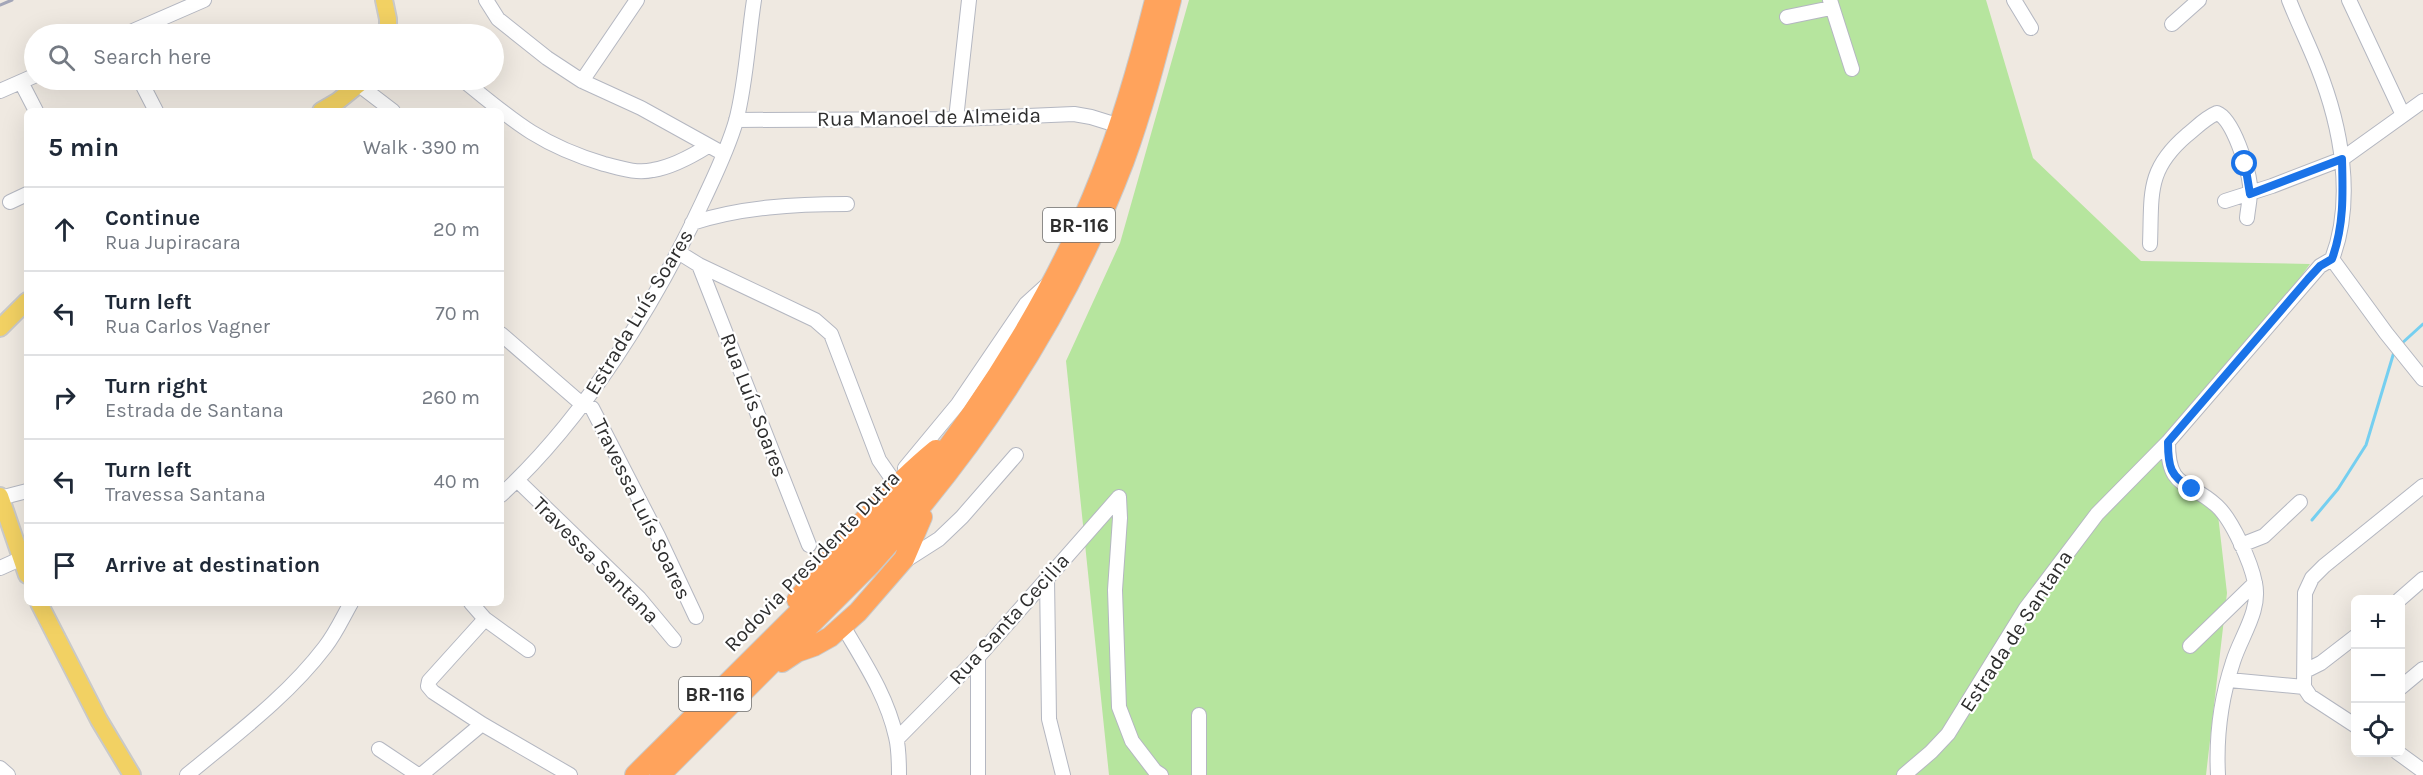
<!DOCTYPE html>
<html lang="en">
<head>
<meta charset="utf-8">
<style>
	:root { --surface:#fff; --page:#f6f6f7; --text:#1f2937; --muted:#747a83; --line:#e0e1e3 }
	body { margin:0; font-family:Karla,sans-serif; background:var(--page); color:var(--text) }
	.controls { position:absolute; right:18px; bottom:18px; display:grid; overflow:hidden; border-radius:9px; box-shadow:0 6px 24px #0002 }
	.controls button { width:54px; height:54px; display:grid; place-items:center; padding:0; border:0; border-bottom:2px solid var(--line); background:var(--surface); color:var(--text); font:30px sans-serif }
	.stop { position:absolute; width:18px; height:18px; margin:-14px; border:4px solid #1a73e8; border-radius:50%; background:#fff }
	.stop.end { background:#1a73e8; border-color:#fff; box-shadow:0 2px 6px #0008 }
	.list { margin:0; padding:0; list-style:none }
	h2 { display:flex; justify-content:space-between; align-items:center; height:78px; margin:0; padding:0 24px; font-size:26px }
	h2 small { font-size:20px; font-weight:400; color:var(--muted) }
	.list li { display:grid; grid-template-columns:39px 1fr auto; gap:18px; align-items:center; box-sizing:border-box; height:84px; padding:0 24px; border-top:2px solid var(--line) }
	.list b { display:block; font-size:22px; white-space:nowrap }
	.list p { margin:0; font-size:20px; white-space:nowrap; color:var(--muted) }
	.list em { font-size:20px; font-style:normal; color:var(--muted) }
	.icon { flex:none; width:33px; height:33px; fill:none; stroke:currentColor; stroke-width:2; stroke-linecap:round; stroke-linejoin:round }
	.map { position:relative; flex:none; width:2423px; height:775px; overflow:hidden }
	.search { position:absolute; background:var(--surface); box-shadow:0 6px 24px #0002; left:24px; top:24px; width:480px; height:66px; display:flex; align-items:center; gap:15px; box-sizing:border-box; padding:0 21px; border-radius:33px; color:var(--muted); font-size:22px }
	.panel { position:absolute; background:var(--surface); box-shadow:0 6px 24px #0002; left:24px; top:108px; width:480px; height:498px; border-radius:9px }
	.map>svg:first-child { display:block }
	.green { fill:#b6e59e }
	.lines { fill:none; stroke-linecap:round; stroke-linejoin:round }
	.stream { stroke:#75cff0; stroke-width:3 }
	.minor-casing { stroke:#b4b7c1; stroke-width:16 }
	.major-casing { stroke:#c9c9c9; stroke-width:20 }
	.highway-casing { stroke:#c9c9c9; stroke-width:22 }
	.minor { stroke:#fff; stroke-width:14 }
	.major { stroke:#f2d163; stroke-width:16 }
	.highway { stroke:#ffa35c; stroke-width:20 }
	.rail { stroke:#a3a6b8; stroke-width:3 }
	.route { stroke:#1a73e8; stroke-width:8 }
	.labels { text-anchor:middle; stroke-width:4.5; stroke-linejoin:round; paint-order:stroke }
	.shield { fill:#fff; stroke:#6d6d6d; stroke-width:1.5 }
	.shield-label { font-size:20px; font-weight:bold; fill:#2e2e2e }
	.street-label { font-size:21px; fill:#2e2e2e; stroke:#fff }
</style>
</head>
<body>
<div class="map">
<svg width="2423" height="775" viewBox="0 0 2423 775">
	<rect width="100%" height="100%" fill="#efe9e1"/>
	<path class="green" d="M1189,0H1986L2033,158L2141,261L2310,264L2282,302L2158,443L2218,515L2227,593L2206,775H1109L1066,361L1120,243Z"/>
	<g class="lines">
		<path class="stream" d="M2400,345L2423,324
			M2312,520L2338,489L2366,445L2394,352"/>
		<defs>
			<path id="minor" d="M486,0L498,19L547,58L582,81L641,108L724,154
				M1830,0L1852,69
				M2014,0L2031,28
				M2349,0L2403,115
				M1787,17L1831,8
				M2172,24L2199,0
				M126,34L204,0
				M140,80L156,111
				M463,80C513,121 540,145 604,164C620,168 636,174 653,170C672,167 692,156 708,146
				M582,81L637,0
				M21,82L36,111
				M359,85L393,111
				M0,91L34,76
				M956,119L969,0
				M736,120L956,119L1074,114L1091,117L1120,126
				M2225,201L2272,186L2342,159L2423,101
				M10,202L27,194
				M692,223C742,207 795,204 847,204
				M2150,244C2152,194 2146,170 2187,135C2197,127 2205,118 2217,113C2233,119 2248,168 2250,185C2251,196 2248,207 2247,218
				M678,252L699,265L815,320L831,334L879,460L895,483
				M2332,259L2386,333L2423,379
				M699,265L809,545
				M501,334L576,399L592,408L658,536L696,617
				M2168,442C2168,491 2188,479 2217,506C2232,520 2251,562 2255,583C2261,611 2241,636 2233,662C2221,698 2216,737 2218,775
				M905,468L958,404L1026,304L1047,285
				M517,480L639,598L674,640
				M501,495C584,419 656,303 703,201C715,175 728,149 736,121C746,84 748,39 754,0
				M1119,497L1120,518L1115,590L1119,707L1132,741L1155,771L1161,775
				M0,498L27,491
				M2241,545L2264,536L2300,502
				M903,562L939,539L962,517L1016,455
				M0,568L20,559
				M1047,578L1049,719L1063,775
				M2399,600L2423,579
				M471,603L485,619L528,650
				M485,619L429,681L428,686L433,692L482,724L570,775
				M843,626C864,662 887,696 896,737C899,749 899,763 899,775
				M2190,646L2255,583
				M978,657V775
				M2305,671L2321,663L2356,636
				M2229,680L2304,687
				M2400,688L2423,669
				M1199,715V775
				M2356,726L2310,696L2304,687L2305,593L2312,578L2324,566L2423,486
				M897,739L978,657L1119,497
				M379,749L418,775
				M2397,752L2423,771
				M0,768L8,775
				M187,775C235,735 287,697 325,647C336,633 343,617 351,603
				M421,775L482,724
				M1904,775L1931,752L1948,734L2026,608L2097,514L2168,442L2320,266L2332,259C2355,199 2341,126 2318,68C2309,45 2298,23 2289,0"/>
			<path id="major" d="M384,0L388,19V34
				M321,111L338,101L364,80
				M0,328L27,301
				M0,496L27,575
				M39,603L99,720L132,775"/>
			<path id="highway" d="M797,600C837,549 886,491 936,450
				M782,662L797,652L814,646L830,637L858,612L904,559L922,517
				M635,775C690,720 746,665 801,610C842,570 883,530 919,485C991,394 1058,286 1100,178C1123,120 1140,60 1155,0
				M660,775L870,565C978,447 1067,311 1124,161C1143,109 1157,54 1171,0"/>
		</defs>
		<use href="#minor" class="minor-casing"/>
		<use href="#major" class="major-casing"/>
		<use href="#highway" class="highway-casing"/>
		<use href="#minor" class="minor"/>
		<use href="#major" class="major"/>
		<use href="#highway" class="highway"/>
		<path class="rail" d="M0,5L12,0"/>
	</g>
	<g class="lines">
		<path class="route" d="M2192,489C2170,476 2168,467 2168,442L2308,279L2320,266L2332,259C2344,226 2343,194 2342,159L2250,194L2245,164"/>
	</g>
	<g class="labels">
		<g class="shield">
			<rect x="1043" y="208" width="72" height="34" rx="4.5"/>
			<rect x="679" y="677" width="72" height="34" rx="4.5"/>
		</g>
		<g class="shield-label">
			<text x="1079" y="232">BR-116</text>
			<text x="715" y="701">BR-116</text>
		</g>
		<g class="street-label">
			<text transform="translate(929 117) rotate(-1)" y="7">Rua Manoel de Almeida</text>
			<text transform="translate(639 312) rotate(-59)" y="7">Estrada Luís Soares</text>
			<text transform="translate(754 405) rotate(69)" y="7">Rua Luís Soares</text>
			<text transform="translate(642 509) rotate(64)" y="7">Travessa Luís Soares</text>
			<text transform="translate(596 560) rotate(45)" y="7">Travessa Santana</text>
			<text transform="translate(812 561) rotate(-46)" y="7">Rodovia Presidente Dutra</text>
			<text transform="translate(1009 619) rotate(-48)" y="7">Rua Santa Cecilia</text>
			<text transform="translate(2016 631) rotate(-57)" y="7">Estrada de Santana</text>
		</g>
	</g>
</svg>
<div class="controls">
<button>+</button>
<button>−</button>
<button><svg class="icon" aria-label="locate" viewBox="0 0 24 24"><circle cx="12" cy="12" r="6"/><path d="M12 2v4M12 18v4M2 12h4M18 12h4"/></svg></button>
</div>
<div class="stop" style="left:2245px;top:164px"></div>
<div class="stop end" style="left:2192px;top:489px"></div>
<div class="search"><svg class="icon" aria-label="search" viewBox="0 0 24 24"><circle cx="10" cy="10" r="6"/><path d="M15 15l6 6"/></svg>Search here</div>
<section class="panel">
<h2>5 min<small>Walk · 390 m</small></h2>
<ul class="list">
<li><svg class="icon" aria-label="ahead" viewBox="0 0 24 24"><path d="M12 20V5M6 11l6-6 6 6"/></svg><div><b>Continue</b><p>Rua Jupiracara</p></div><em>20 m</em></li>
<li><svg class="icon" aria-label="left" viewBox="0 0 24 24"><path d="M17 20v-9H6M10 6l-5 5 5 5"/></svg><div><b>Turn left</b><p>Rua Carlos Vagner</p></div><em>70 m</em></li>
<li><svg class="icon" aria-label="right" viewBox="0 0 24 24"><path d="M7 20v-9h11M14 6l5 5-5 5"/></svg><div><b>Turn right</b><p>Estrada de Santana</p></div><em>260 m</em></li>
<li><svg class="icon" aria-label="left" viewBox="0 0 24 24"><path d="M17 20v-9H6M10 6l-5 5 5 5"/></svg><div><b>Turn left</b><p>Travessa Santana</p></div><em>40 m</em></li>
<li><svg class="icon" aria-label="arrive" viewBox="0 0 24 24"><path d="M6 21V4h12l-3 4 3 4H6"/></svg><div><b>Arrive at destination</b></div></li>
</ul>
</section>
</div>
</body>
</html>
